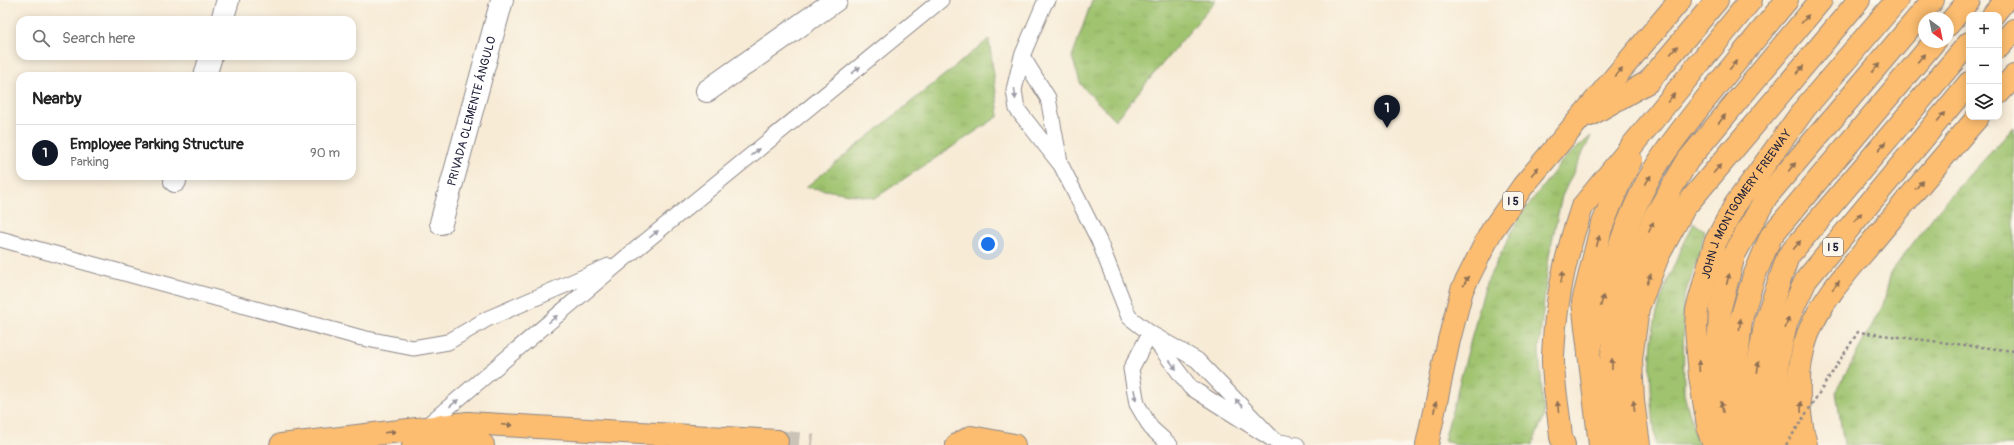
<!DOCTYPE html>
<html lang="en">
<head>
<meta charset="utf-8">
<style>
	:root { --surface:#fff; --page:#f2f2f2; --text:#222; --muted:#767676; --line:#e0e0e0; --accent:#111827 }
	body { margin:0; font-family:Pangolin,sans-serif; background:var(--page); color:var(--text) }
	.controls { position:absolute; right:12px; top:12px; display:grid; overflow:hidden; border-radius:8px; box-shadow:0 2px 10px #0003 }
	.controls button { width:36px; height:36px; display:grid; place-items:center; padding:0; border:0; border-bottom:1px solid var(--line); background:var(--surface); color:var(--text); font:20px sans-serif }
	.compass { position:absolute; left:1918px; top:12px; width:36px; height:36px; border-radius:50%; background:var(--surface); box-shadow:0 2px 10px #0003; rotate:147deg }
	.you { position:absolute; left:988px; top:244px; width:14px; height:14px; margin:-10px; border:3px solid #fff; border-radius:50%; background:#1a73e8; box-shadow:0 0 0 6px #1a73e833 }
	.badge { display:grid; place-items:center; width:26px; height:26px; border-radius:50%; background:var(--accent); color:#fff; font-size:13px; font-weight:700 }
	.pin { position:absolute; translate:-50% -33px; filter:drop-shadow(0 1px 2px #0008) }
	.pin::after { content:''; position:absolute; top:21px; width:14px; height:12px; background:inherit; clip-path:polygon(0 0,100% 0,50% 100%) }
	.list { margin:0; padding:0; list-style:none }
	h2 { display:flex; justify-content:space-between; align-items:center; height:52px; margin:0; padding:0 16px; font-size:17px }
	h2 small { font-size:13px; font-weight:400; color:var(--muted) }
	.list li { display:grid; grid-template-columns:26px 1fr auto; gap:12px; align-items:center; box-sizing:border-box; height:56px; padding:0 16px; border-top:1px solid var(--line) }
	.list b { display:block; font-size:15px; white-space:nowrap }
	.list p { margin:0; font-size:13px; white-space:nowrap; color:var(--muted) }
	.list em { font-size:13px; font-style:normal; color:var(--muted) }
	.icon { flex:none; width:22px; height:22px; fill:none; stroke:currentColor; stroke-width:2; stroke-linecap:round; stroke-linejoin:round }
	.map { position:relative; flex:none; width:2014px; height:445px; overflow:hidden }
	.search { position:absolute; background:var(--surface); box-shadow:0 2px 10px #0003; left:16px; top:16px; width:340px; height:44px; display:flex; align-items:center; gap:10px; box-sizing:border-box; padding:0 14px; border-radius:12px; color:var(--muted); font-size:15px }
	.panel { position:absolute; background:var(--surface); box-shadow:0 2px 10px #0003; left:16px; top:72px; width:340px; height:108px; border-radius:12px }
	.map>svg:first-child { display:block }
	.grass { fill:url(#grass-tufts); stroke:#607254 }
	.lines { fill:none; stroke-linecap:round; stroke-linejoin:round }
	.motorway-tunnel { stroke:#ccc3b7; stroke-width:22; stroke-dasharray:22 11; stroke-linecap:butt }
	.service-casing { stroke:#8c8688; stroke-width:17 }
	.minor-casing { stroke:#8c8688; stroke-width:24 }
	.motorway-casing { stroke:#8c8688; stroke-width:24 }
	.service { stroke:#fff; stroke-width:15 }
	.minor { stroke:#fff; stroke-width:22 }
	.motorway { stroke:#fcbd6f; stroke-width:22 }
	.path-bridge { stroke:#8c8688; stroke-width:2.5; stroke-dasharray:3 3; stroke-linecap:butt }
	.oneway { fill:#8f7055 }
	.oneway2 { fill:#9c9ca7 }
	.labels { text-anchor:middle; stroke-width:3; stroke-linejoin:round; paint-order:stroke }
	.shield { fill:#fbf7ec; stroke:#636270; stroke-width:1 }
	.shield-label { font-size:11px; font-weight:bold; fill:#22223b }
	.street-label { font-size:12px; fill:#22223b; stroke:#fbf7ec }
</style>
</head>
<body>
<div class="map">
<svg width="2014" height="445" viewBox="0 0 2014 445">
	<defs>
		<pattern id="grass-tufts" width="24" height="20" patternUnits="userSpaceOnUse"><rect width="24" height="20" fill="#9fc36e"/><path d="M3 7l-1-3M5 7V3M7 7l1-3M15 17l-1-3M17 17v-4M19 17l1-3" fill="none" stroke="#89a760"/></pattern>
	</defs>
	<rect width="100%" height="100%" fill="#fbf7ec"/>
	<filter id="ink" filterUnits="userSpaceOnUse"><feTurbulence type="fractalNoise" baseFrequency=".025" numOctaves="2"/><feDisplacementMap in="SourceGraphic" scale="8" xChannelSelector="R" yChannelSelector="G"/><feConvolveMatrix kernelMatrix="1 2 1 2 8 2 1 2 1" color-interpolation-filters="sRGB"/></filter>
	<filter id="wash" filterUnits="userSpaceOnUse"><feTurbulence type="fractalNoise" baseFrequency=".012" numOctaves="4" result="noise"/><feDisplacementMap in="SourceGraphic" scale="16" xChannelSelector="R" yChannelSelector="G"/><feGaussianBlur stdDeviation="0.9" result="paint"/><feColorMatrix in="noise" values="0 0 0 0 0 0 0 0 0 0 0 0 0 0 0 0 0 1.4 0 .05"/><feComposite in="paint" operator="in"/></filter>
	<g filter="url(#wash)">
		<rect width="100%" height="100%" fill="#f7ebd6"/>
		<path class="grass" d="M1092,0H1216L1115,120L1081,85L1072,57Z
			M989,39L999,116L875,198L806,187Z
			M2014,127V445H1844L1836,391L1883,305L1891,272L1939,209Z
			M1591,136L1562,196L1549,255L1539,349L1544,417L1532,445H1457L1444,441L1486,283L1520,216L1562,161Z
			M1694,223L1704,230L1702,246L1683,300L1684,394L1698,445H1656C1652,407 1647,364 1654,326C1661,290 1678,256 1694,223Z"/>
	</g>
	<g filter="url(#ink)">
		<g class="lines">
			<path class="motorway-tunnel" d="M777,441L813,445"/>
			<defs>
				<path id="service" d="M1048,0L1045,2L1022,56L1014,90L1017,109L1061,165L1099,241L1129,317L1150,333L1197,360L1275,441
					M1022,56L1048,98L1060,162
					M0,239L362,338L413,348L448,342L487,319L609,266
					M1150,333L1131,369L1137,404L1151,428L1170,445
					M1154,339L1190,387L1275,441L1297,445
					M424,428L624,259L941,0"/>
				<g id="minor">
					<path d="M222,20L228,0"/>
					<path d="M205,76L211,56"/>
					<path d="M707,91L836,0"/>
					<path d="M175,181L176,176"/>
					<path id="s1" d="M441,223L502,0"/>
				</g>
				<g id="motorway">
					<path d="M1993,15L2005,0"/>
					<path d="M1948,25L1969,0"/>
					<path d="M1999,47L2014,30"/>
					<path d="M1999,93L2014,76"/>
					<path d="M1590,115L1648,82L1717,0"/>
					<path d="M1589,353C1603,297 1617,242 1643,190C1658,159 1680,132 1701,105C1729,70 1758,35 1787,0"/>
					<path d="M281,445L468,423L777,441"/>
					<path d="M413,445L445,442L483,445"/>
					<path d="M957,445L971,437L1014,445"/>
					<path d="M1427,445L1449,340L1462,290L1491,232L1523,186L1680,0"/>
					<path d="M1564,445L1561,437C1559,411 1552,381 1553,355C1555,304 1565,255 1582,207L1751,0"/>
					<path d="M1600,445L1583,302L1601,228L1619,184L1631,160"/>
					<path d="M1618,445L1612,405V354L1619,314L1632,269L1655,216L1688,160L1821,0"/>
					<path d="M1639,445L1633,401L1631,359L1638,308L1658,256L1684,208L1859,0"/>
					<path id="s2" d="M1714,445L1709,432L1700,376L1696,328L1697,310L1715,243L1735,205L1805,108L1897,0"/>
					<path d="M1730,445L1717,386L1720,308L1734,255L1767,196L1933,0"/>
					<path d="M1753,445L1747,431L1736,372L1741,319L1753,279L1771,236L1934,42"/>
					<path d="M1775,445L1758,402L1757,371L1766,320L1788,256L1969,43"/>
					<path d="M1784,445L1777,395L1778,361L1786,323L1806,280L1969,83"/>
					<path d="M1806,445C1797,411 1795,367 1808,334C1822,299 1848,271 1872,242C1907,200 1942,158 1978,117"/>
				</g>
			</defs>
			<use href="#service" class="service-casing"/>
			<use href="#minor" class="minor-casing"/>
			<use href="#motorway" class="motorway-casing"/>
			<use href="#service" class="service"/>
			<use href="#minor" class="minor"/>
			<use href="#motorway" class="motorway"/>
			<path class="path-bridge" d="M1786,445L1858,332L2014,351"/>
		</g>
		<defs><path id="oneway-solid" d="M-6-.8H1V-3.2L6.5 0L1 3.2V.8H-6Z"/></defs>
		<g class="oneway">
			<use href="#oneway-solid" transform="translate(1805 19) rotate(-49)"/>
			<use href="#oneway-solid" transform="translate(1674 50) rotate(-50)"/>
			<use href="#oneway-solid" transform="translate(1921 58) rotate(-50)"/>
			<use href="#oneway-solid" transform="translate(1733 65) rotate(-52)"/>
			<use href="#oneway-solid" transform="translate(1876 68) rotate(-50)"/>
			<use href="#oneway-solid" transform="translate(1800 70) rotate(-50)"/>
			<use href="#oneway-solid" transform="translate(1619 72) rotate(-50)"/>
			<use href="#oneway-solid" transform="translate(1671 98) rotate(-50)"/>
			<use href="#oneway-solid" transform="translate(1941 117) rotate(-50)"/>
			<use href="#oneway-solid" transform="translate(1722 119) rotate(-51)"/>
			<use href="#oneway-solid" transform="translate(1882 146) rotate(-50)"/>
			<use href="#oneway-solid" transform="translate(1792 167) rotate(-50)"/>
			<use href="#oneway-solid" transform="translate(1717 169) rotate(-50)"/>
			<use href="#oneway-solid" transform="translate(1535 171) rotate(-50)"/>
			<use href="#oneway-solid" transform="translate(1648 180) rotate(-59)"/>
			<use href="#oneway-solid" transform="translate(1919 185) rotate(-49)"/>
			<use href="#oneway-solid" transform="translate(1858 217) rotate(-50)"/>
			<use href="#oneway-solid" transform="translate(1651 227) rotate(-66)"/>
			<use href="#oneway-solid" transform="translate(1598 241) rotate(-76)"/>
			<use href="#oneway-solid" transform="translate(1797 245) rotate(-50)"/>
			<use href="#oneway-solid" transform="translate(1562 277) rotate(-78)"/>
			<use href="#oneway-solid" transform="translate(1649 279) rotate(-69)"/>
			<use href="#oneway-solid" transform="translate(1728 279) rotate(-75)"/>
			<use href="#oneway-solid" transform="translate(1466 281) rotate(-63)"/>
			<use href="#oneway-solid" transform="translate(1836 285) rotate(-51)"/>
			<use href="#oneway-solid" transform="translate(1602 301) rotate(-76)"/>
			<use href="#oneway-solid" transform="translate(1787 323) rotate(-72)"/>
			<use href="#oneway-solid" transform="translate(1740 324) rotate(-84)"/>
			<use href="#oneway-solid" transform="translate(1612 364) rotate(-90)"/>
			<use href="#oneway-solid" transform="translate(1699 366) rotate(-94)"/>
			<use href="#oneway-solid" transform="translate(1758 367) rotate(-83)"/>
			<use href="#oneway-solid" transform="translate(1634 406) rotate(-97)"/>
			<use href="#oneway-solid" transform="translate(1435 407) rotate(-78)"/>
			<use href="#oneway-solid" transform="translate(1558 407) rotate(-96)"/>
			<use href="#oneway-solid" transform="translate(1722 407) rotate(-101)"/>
			<use href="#oneway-solid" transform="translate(1801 407) rotate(-92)"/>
			<use href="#oneway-solid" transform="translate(507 425) rotate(3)"/>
			<use href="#oneway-solid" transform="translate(390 432) rotate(-7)"/>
		</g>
		<g class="oneway2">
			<use href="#oneway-solid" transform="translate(856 70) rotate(-39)"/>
			<use href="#oneway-solid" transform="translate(1015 94) rotate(85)"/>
			<use href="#oneway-solid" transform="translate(755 152) rotate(-39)"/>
			<use href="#oneway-solid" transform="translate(654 234) rotate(-39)"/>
			<use href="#oneway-solid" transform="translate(553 319) rotate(-40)"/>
			<use href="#oneway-solid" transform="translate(1173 365) rotate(53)"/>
			<use href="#oneway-solid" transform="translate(1135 395) rotate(80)"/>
			<use href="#oneway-solid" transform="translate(454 403) rotate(-39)"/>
			<use href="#oneway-solid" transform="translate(1239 403) rotate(-134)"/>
		</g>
	</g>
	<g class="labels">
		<g class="shield">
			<rect x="1503" y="192" width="20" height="18" rx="3"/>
			<rect x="1823" y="238" width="20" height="18" rx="3"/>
		</g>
		<g class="shield-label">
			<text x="1513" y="205">I 5</text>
			<text x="1833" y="251">I 5</text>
		</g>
		<g class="street-label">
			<text dy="4" stroke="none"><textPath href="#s1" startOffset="116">PRIVADA CLEMENTE ÁNGULO</textPath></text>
			<text dy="4" stroke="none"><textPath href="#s2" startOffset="255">JOHN J. MONTGOMERY FREEWAY</textPath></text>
		</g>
	</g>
</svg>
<div class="controls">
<button>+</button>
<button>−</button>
<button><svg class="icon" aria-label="layers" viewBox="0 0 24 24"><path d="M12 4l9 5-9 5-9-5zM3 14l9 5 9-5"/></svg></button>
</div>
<svg class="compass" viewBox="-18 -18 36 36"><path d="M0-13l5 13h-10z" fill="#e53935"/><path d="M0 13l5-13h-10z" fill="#767676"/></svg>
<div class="you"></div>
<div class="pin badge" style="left:1387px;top:128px">1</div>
<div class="search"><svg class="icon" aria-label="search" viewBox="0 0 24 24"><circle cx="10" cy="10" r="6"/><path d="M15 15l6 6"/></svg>Search here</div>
<section class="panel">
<h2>Nearby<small></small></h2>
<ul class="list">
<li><span class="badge">1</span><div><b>Employee Parking Structure</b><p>Parking</p></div><em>90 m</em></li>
</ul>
</section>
</div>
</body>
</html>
